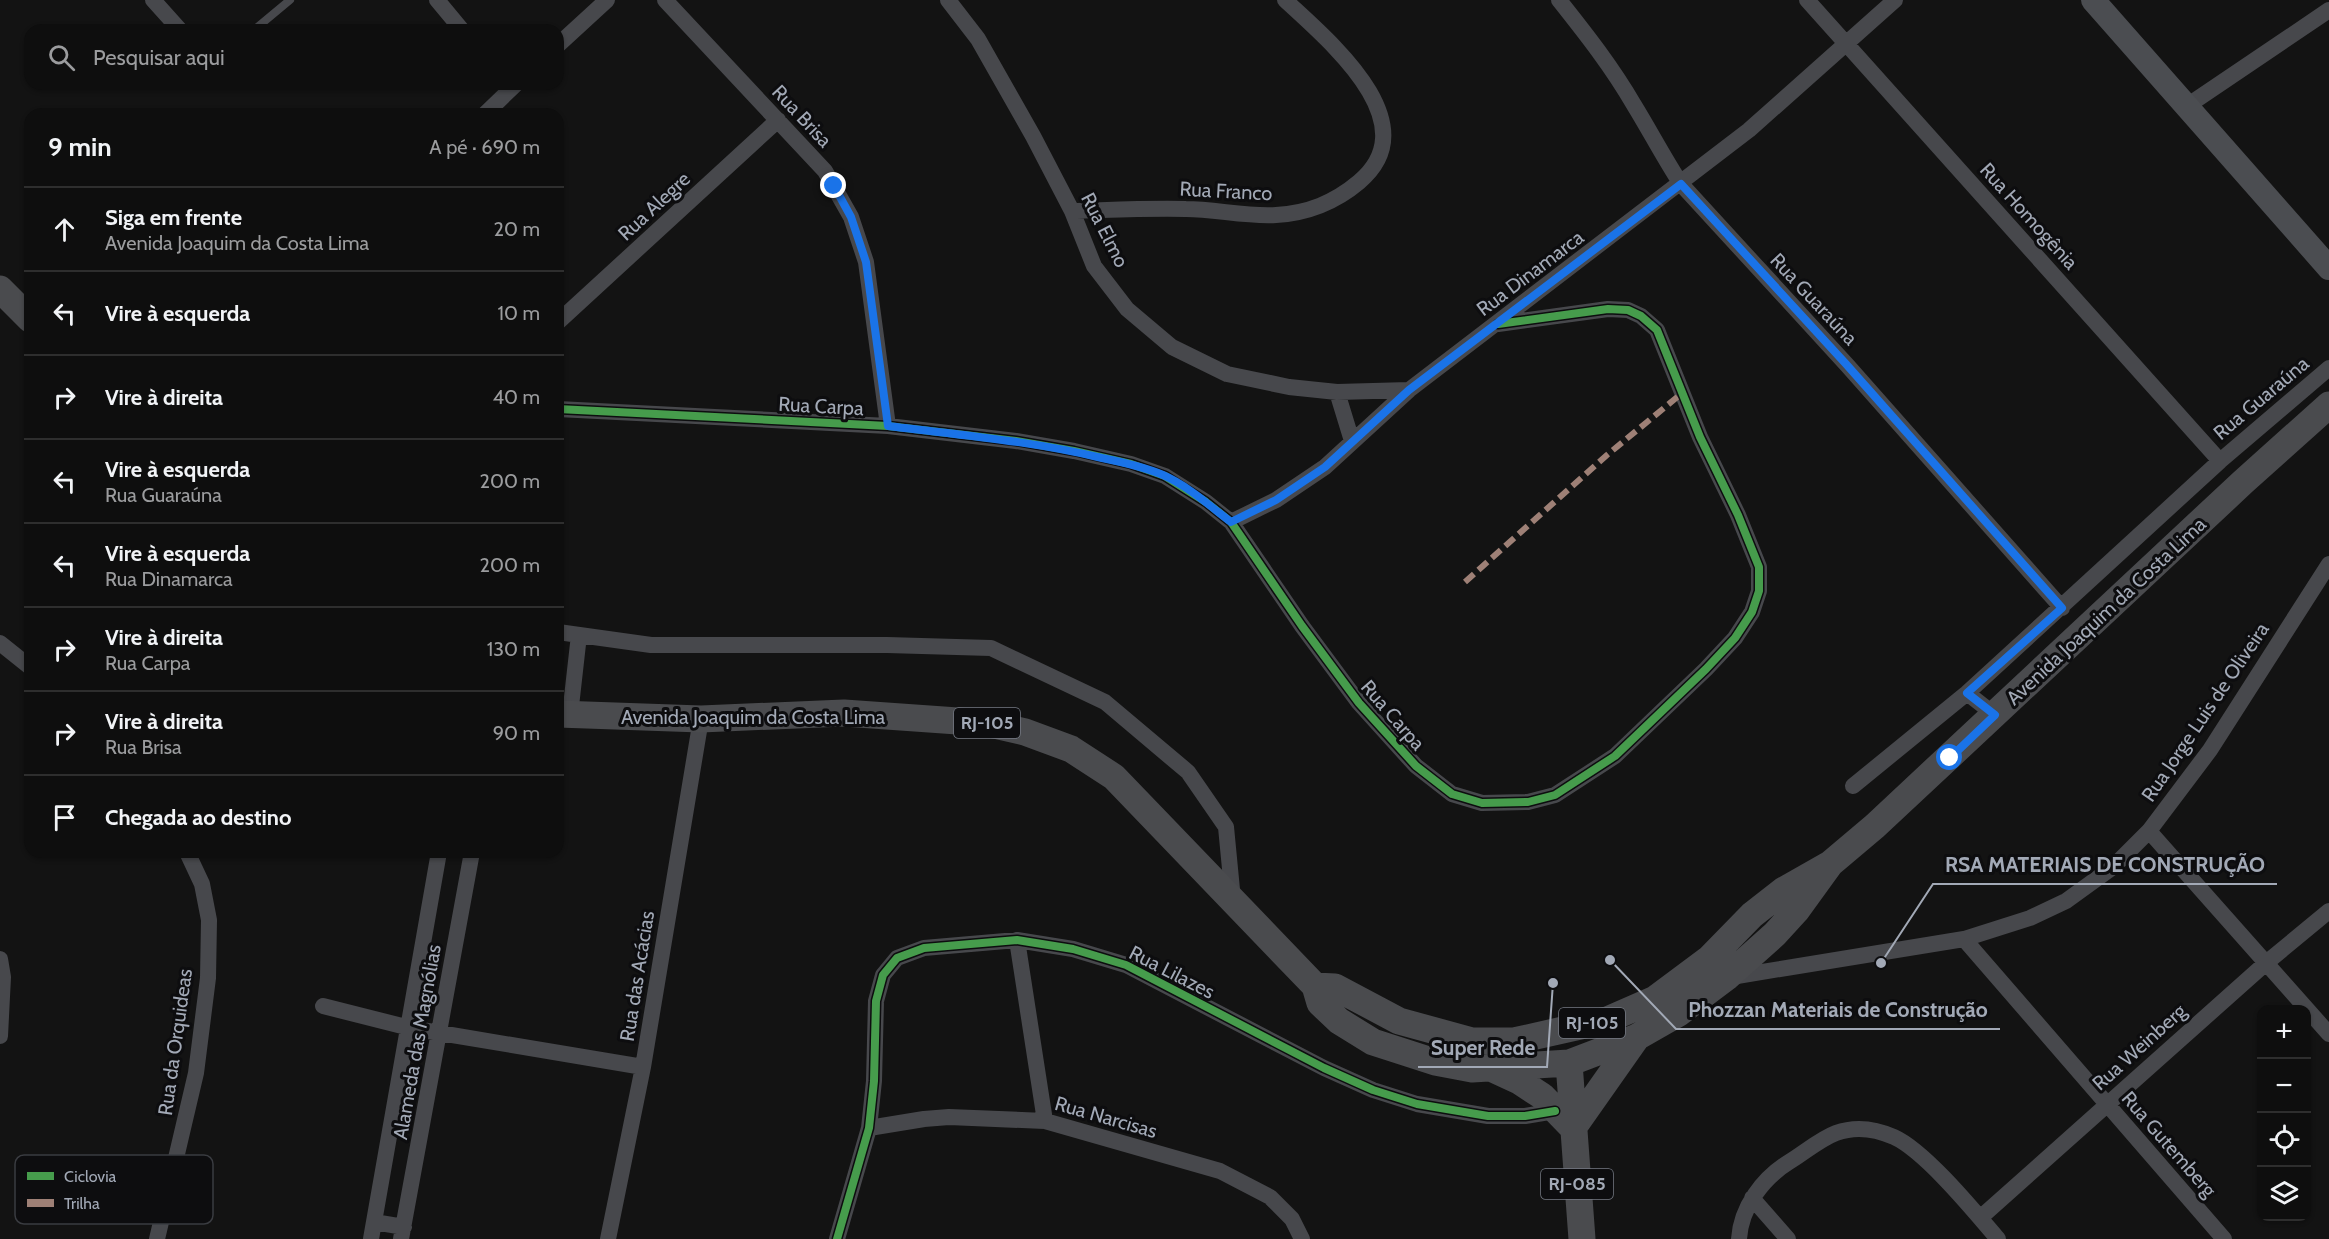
<!DOCTYPE html>
<html lang="pt">
<head>
<meta charset="utf-8">
<style>
	:root { --surface:#0e0e0e; --page:#171717; --text:#f1f3f6; --muted:#9b9c9e; --line:#2e2e2e }
	body { margin:0; font-family:Cabin,sans-serif; background:var(--page); color:var(--text) }
	.controls { position:absolute; right:18px; bottom:18px; display:grid; overflow:hidden; border-radius:12px; box-shadow:0 2px 4px #0004 }
	.controls button { width:54px; height:54px; display:grid; place-items:center; padding:0; border:0; border-bottom:2px solid var(--line); background:var(--surface); color:var(--text); font:30px sans-serif }
	.stop { position:absolute; width:18px; height:18px; margin:-14px; border:4px solid #1a73e8; border-radius:50%; background:#fff }
	.stop.end { background:#1a73e8; border-color:#fff; box-shadow:0 2px 6px #0008 }
	.list { margin:0; padding:0; list-style:none }
	h2 { display:flex; justify-content:space-between; align-items:center; height:78px; margin:0; padding:0 24px; font-size:26px }
	h2 small { font-size:20px; font-weight:400; color:var(--muted) }
	.list li { display:grid; grid-template-columns:39px 1fr auto; gap:18px; align-items:center; box-sizing:border-box; height:84px; padding:0 24px; border-top:2px solid var(--line) }
	.list b { display:block; font-size:22px; white-space:nowrap }
	.list p { margin:0; font-size:20px; white-space:nowrap; color:var(--muted) }
	.list em { font-size:20px; font-style:normal; color:var(--muted) }
	.icon { flex:none; width:33px; height:33px; fill:none; stroke:currentColor; stroke-width:2; stroke-linecap:round; stroke-linejoin:round }
	.map { position:relative; flex:none; width:2329px; height:1239px; overflow:hidden }
	.search { position:absolute; background:var(--surface); box-shadow:0 2px 4px #0004; left:24px; top:24px; width:540px; height:66px; display:flex; align-items:center; gap:15px; box-sizing:border-box; padding:0 21px; border-radius:18px; color:var(--muted); font-size:22px }
	.panel { position:absolute; background:var(--surface); box-shadow:0 2px 4px #0004; left:24px; top:108px; width:540px; height:750px; border-radius:18px }
	.map>svg:first-child { display:block }
	.lines { fill:none; stroke-linecap:round; stroke-linejoin:round }
	.lane { stroke:#47484c; stroke-width:8 }
	.street { stroke:#47484c; stroke-width:16 }
	.secondary { stroke:#4b4d51; stroke-width:24 }
	.primary { stroke:#4a4b4e; stroke-width:27 }
	.quiet { stroke:#9e8076; stroke-width:6; stroke-dasharray:12 6; stroke-linecap:butt }
	.cycleway-casing { stroke:#0d0d0f; stroke-width:11 }
	.cycleway { stroke:#469c4c; stroke-width:8 }
	.route { stroke:#1a73e8; stroke-width:8 }
	.labels { text-anchor:middle; stroke-width:6; stroke-linejoin:round; paint-order:stroke }
	.shield { fill:#0d0d0f; stroke:#757a84; stroke-width:1.5 }
	.shield-label { font-size:18px; font-weight:bold; fill:#a2a9b6 }
	.street-label { font-size:20px; fill:#a2a9b6; stroke:#0d0d0f }
	.key { fill:#0d0d0f; stroke:#3a3c41; stroke-width:1.5 }
	.key-label { font-size:16px; fill:#a2a9b6 }
	.leader { fill:none; stroke:#a2a9b6; stroke-width:2 }
	.callout-dot { fill:#a2a9b6; stroke:#0d0d0f; stroke-width:2 }
	.callout-label { font-size:21px; text-anchor:middle; font-weight:bold; fill:#a2a9b6; stroke:#0d0d0f; stroke-width:6; stroke-linejoin:round; paint-order:stroke }
</style>
</head>
<body>
<div class="map">
<svg width="2329" height="1239" viewBox="0 0 2329 1239">
	<rect width="100%" height="100%" fill="#131313"/>
	<g class="lines">
		<path class="lane" d="M254,30L290,0"/>
		<path class="street" d="M153,0L180,30
			M437,0L462,30
			M665,0L825,171L851,217L866,262L888,426
			M948,0L978,39L1033,136L1072,211L1094,266L1127,309L1172,347L1227,374L1289,387L1337,392L1409,390
			M1559,0C1586,34 1612,67 1634,105C1650,131 1664,158 1681,184L1847,365L2062,608
			M1807,0L2220,461
			M558,45L607,0
			M2187,106L2329,10
			M485,114L516,84
			M1072,211C1110,210 1148,208 1186,209C1215,209 1247,217 1276,215C1308,213 1334,203 1359,182C1429,123 1329,41 1285,0
			M558,322L778,120
			M1337,392L1352,441
			M558,409L888,426L1016,441L1074,451L1131,464L1165,476L1206,502L1231,522L1302,626L1359,703L1416,766L1452,794L1482,803L1528,802L1555,795L1615,756L1706,669L1735,638L1752,612L1759,591V567L1738,515L1700,437L1657,330L1641,316L1628,310L1608,309L1498,324
			M1231,522L1276,500L1325,467L1409,390L1749,130L1895,0
			M558,632L651,645H887L991,648L1105,702L1188,772L1226,827L1233,900
			M0,643L30,667
			M1967,693L1995,715
			M570,715L579,635
			M1853,786L1967,693L2220,461L2329,368
			M2149,831L2329,1034
			M1964,939L2224,1239
			M1017,940L1045,1121
			M0,959L3,977L0,1036
			M1731,977L1964,939L2030,918L2066,901L2113,867L2149,831L2210,750L2329,564
			M323,1006L410,1028L643,1067
			M869,1128L924,1119L949,1117L1045,1121L1220,1171L1270,1197L1292,1219L1302,1239
			M1752,1198L1788,1239
			M1980,1218L2266,963L2329,911
			M374,1222L404,1227
			M157,1239L196,1073L208,978L209,920L202,884L187,852
			M371,1239L439,852
			M401,1239L472,852
			M608,1239L643,1067L701,719
			M837,1239L869,1128L874,1081L876,1001L883,975L897,958L924,948L1017,940L1073,949L1126,965L1324,1068L1373,1090L1417,1104L1488,1116H1525L1555,1111
			M1739,1239C1741,1207 1763,1178 1789,1162C1804,1153 1820,1139 1836,1133C1855,1126 1876,1129 1894,1137C1925,1151 1975,1212 1998,1239"/>
		<path class="secondary" d="M2093,0L2329,268"/>
		<path class="primary" d="M0,289L30,319
			M558,714L701,719L844,713L986,723L1025,732L1071,749L1114,777L1315,986L1320,1003L1339,1021L1373,1042L1435,1062L1472,1069L1569,1063L1637,1037L1679,1013L1727,977L1775,934L1796,911L1830,864
			M1315,986L1335,987L1399,1021L1472,1041H1514L1607,1020L1655,999L1710,958L1752,915L1784,890L1830,864L1875,826L2243,482L2329,405
			M1569,1063L1582,1239
			M1493,1069L1519,1081L1542,1096L1573,1128
			M1573,1128L1637,1037"/>
		<path class="quiet" d="M1465,582L1607,455L1681,394"/>
		<defs>
			<path id="cycleway" d="M558,409L888,426L1016,441L1074,451L1131,464L1165,476L1206,502L1231,522L1302,626L1359,703L1416,766L1452,794L1482,803L1528,802L1555,795L1615,756L1706,669L1735,638L1752,612L1759,591V567L1738,515L1700,437L1657,330L1641,316L1628,310L1608,309L1498,324
				M837,1239L869,1128L874,1081L876,1001L883,975L897,958L924,948L1017,940L1073,949L1126,965L1324,1068L1373,1090L1417,1104L1488,1116H1525L1555,1111"/>
		</defs>
		<use href="#cycleway" class="cycleway-casing"/>
		<use href="#cycleway" class="cycleway"/>
	</g>
	<g class="lines">
		<path class="route" d="M834,186L851,217L866,262L888,426C960,435 1032,441 1102,458C1122,462 1144,467 1163,475C1188,486 1210,506 1231,522L1276,500L1325,467L1409,390L1681,184L1846,364L2062,608L1967,693L1995,715L1950,758"/>
	</g>
	<g class="labels">
		<g class="shield">
			<rect x="954" y="708" width="66" height="30" rx="4.5"/>
			<rect x="1559" y="1008" width="66" height="30" rx="4.5"/>
			<rect x="1541" y="1169" width="72" height="30" rx="4.5"/>
		</g>
		<g class="shield-label">
			<text x="987" y="729">RJ-105</text>
			<text x="1592" y="1029">RJ-105</text>
			<text x="1577" y="1190">RJ-085</text>
		</g>
		<g class="street-label">
			<text transform="translate(802 116) rotate(47)" y="7">Rua Brisa</text>
			<text transform="translate(1226 191) rotate(3)" y="7">Rua Franco</text>
			<text transform="translate(654 206) rotate(-43)" y="7">Rua Alegre</text>
			<text transform="translate(2029 216) rotate(48)" y="7">Rua Homogênia</text>
			<text transform="translate(1105 230) rotate(63)" y="7">Rua Elmo</text>
			<text transform="translate(1530 273) rotate(-37)" y="7">Rua Dinamarca</text>
			<text transform="translate(1814 299) rotate(47)" y="7">Rua Guaraúna</text>
			<text transform="translate(2261 398) rotate(-40)" y="7">Rua Guaraúna</text>
			<text transform="translate(821 406) rotate(3)" y="7">Rua Carpa</text>
			<text transform="translate(2106 611) rotate(-43)" y="7">Avenida Joaquim da Costa Lima</text>
			<text transform="translate(2205 712) rotate(-56)" y="7">Rua Jorge Luis de Oliveira</text>
			<text transform="translate(1393 715) rotate(49)" y="7">Rua Carpa</text>
			<text x="753" y="724">Avenida Joaquim da Costa Lima</text>
			<text transform="translate(1172 972) rotate(27)" y="7">Rua Lilazes</text>
			<text transform="translate(637 976) rotate(-81)" y="7">Rua das Acácias</text>
			<text transform="translate(175 1042) rotate(-82)" y="7">Rua da Orquideas</text>
			<text transform="translate(417 1042) rotate(-80)" y="7">Alameda das Magnólias</text>
			<text transform="translate(2139 1047) rotate(-42)" y="7">Rua Weinberg</text>
			<text transform="translate(1106 1117) rotate(16)" y="7">Rua Narcisas</text>
			<text transform="translate(2169 1144) rotate(49)" y="7">Rua Gutemberg</text>
		</g>
	</g>
	<rect x="15" y="1155" width="198" height="69" rx="9" class="key"/>
	<rect x="27" y="1172" width="27" height="8" fill="#469c4c"/>
	<rect x="27" y="1199" width="27" height="8" fill="#9e8076"/>
	<g class="key-label">
		<text x="64" y="1182">Ciclovia</text>
		<text x="64" y="1209">Trilha</text>
	</g>
	<path class="leader" d="M1881 963L1933 884H2277M1610 960L1676 1029H2000M1553 983L1547 1067H1418"/>
	<g class="callout-dot">
		<circle cx="1881" cy="963" r="6"/>
		<circle cx="1610" cy="960" r="6"/>
		<circle cx="1553" cy="983" r="6"/>
	</g>
	<g class="callout-label">
		<text x="2105" y="872">RSA MATERIAIS DE CONSTRUÇÃO</text>
		<text x="1838" y="1017">Phozzan Materiais de Construção</text>
		<text x="1483" y="1055">Super Rede</text>
	</g>
</svg>
<div class="controls">
<button>+</button>
<button>−</button>
<button><svg class="icon" aria-label="locate" viewBox="0 0 24 24"><circle cx="12" cy="12" r="6"/><path d="M12 2v4M12 18v4M2 12h4M18 12h4"/></svg></button>
<button><svg class="icon" aria-label="layers" viewBox="0 0 24 24"><path d="M12 4l9 5-9 5-9-5zM3 14l9 5 9-5"/></svg></button>
</div>
<div class="stop" style="left:1950px;top:758px"></div>
<div class="stop end" style="left:834px;top:186px"></div>
<div class="search"><svg class="icon" aria-label="search" viewBox="0 0 24 24"><circle cx="10" cy="10" r="6"/><path d="M15 15l6 6"/></svg>Pesquisar aqui</div>
<section class="panel">
<h2>9 min<small>A pé · 690 m</small></h2>
<ul class="list">
<li><svg class="icon" aria-label="ahead" viewBox="0 0 24 24"><path d="M12 20V5M6 11l6-6 6 6"/></svg><div><b>Siga em frente</b><p>Avenida Joaquim da Costa Lima</p></div><em>20 m</em></li>
<li><svg class="icon" aria-label="left" viewBox="0 0 24 24"><path d="M17 20v-9H6M10 6l-5 5 5 5"/></svg><div><b>Vire à esquerda</b></div><em>10 m</em></li>
<li><svg class="icon" aria-label="right" viewBox="0 0 24 24"><path d="M7 20v-9h11M14 6l5 5-5 5"/></svg><div><b>Vire à direita</b></div><em>40 m</em></li>
<li><svg class="icon" aria-label="left" viewBox="0 0 24 24"><path d="M17 20v-9H6M10 6l-5 5 5 5"/></svg><div><b>Vire à esquerda</b><p>Rua Guaraúna</p></div><em>200 m</em></li>
<li><svg class="icon" aria-label="left" viewBox="0 0 24 24"><path d="M17 20v-9H6M10 6l-5 5 5 5"/></svg><div><b>Vire à esquerda</b><p>Rua Dinamarca</p></div><em>200 m</em></li>
<li><svg class="icon" aria-label="right" viewBox="0 0 24 24"><path d="M7 20v-9h11M14 6l5 5-5 5"/></svg><div><b>Vire à direita</b><p>Rua Carpa</p></div><em>130 m</em></li>
<li><svg class="icon" aria-label="right" viewBox="0 0 24 24"><path d="M7 20v-9h11M14 6l5 5-5 5"/></svg><div><b>Vire à direita</b><p>Rua Brisa</p></div><em>90 m</em></li>
<li><svg class="icon" aria-label="arrive" viewBox="0 0 24 24"><path d="M6 21V4h12l-3 4 3 4H6"/></svg><div><b>Chegada ao destino</b></div></li>
</ul>
</section>
</div>
</body>
</html>
